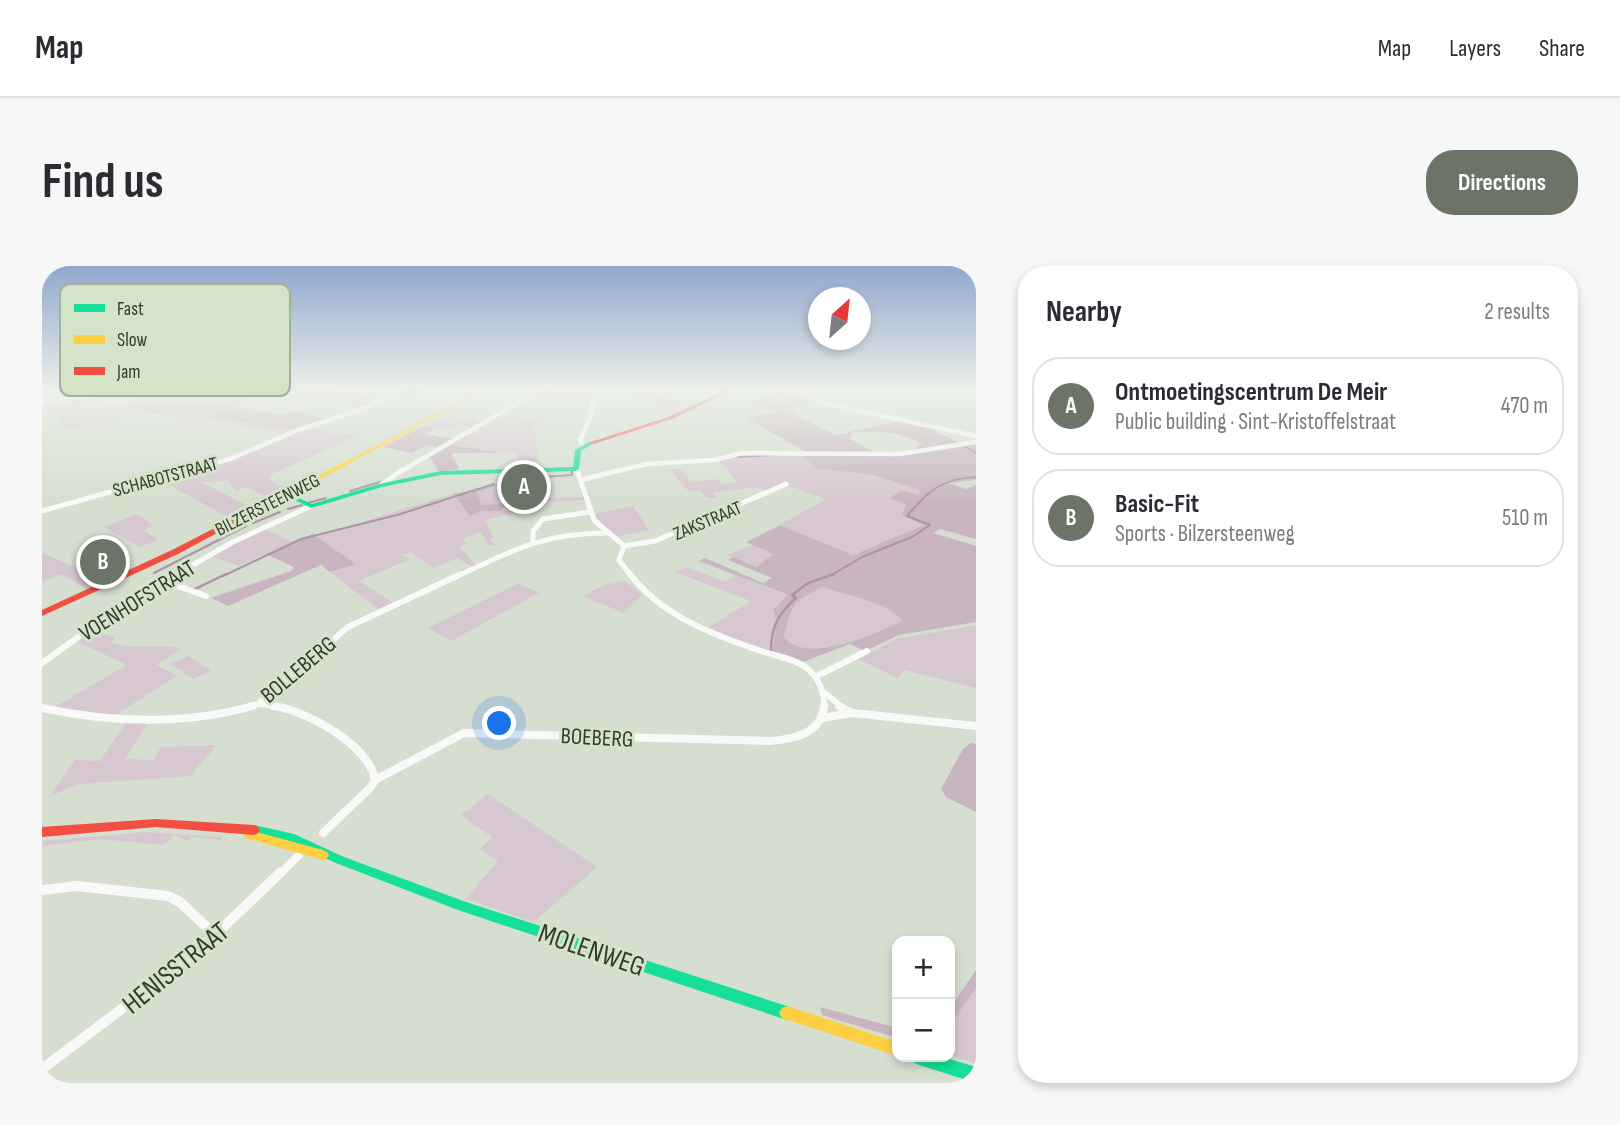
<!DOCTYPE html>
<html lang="en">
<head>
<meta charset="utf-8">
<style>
	:root { --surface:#fff; --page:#f7f7f7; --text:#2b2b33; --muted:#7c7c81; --line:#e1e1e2; --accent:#6c7367 }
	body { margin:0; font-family:"Sofia Sans Condensed",sans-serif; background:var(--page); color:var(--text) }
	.controls { position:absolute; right:21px; bottom:21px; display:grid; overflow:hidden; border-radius:14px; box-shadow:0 4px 10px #0003 }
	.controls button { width:63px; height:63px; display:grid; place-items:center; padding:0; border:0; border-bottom:2px solid var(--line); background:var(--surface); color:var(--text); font:35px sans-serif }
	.compass { position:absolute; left:766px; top:21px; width:63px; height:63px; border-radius:50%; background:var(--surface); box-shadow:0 4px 10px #0003; rotate:27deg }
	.you { position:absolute; left:458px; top:458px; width:24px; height:24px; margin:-18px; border:5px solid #fff; border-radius:50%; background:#1a73e8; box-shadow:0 0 0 10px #1a73e833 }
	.badge { display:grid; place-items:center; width:46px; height:46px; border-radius:50%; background:var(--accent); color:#fff; font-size:23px; font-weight:700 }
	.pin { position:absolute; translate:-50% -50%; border:4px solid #fff; box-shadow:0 2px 7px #0006 }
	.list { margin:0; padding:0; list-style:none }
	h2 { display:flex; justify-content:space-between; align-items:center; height:91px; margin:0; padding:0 28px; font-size:30px }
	h2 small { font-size:23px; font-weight:400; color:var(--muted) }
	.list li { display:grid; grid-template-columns:46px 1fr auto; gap:21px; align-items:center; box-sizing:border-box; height:98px; margin:0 14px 14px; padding:0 14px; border:2px solid var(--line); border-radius:28px }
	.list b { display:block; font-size:26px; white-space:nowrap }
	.list p { margin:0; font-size:23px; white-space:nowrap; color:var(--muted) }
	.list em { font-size:23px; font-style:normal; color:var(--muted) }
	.map { position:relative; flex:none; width:934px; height:817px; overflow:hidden; border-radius:28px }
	header { display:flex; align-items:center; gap:42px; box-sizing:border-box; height:98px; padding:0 35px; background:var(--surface); border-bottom:2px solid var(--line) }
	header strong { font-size:33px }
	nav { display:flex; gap:38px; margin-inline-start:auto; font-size:24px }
	.intro { display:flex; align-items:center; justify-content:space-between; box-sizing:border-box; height:168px; padding:0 42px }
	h1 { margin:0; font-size:49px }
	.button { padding:18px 32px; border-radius:28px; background:var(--accent); color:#fff; font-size:24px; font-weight:700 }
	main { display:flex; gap:42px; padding:0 42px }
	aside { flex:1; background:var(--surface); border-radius:28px; box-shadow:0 4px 10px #0003 }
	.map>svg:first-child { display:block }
	.green { fill:#d7c7d0 }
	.forest { fill:#c9b5c1; fill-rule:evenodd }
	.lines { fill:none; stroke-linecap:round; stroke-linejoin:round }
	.stream-far1 { stroke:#ae93a6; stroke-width:2 }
	.stream { stroke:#ae93a6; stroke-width:2.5 }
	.street-far4 { stroke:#f9faf8; stroke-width:4.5 }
	.street-far3 { stroke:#f9faf8; stroke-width:5 }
	.street-far2 { stroke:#f9faf8; stroke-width:6 }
	.street-far1 { stroke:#f9faf8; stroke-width:8 }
	.street { stroke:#f9faf8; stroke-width:10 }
	.fast { fill:#16e098; fill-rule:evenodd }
	.slow { fill:#ffcf43; fill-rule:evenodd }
	.jam { fill:#f24e42; fill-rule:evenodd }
	.wall { fill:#a2aa9c }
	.shaded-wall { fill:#848b7f }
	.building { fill:#bcc6b5; stroke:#848b7f; stroke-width:2 }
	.labels { text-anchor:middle; stroke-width:6; stroke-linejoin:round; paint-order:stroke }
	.far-street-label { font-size:19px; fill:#343a2f; stroke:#d4e4c9 }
	.street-label { font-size:23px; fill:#343a2f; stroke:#d4e4c9 }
	.near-street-label { font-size:28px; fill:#343a2f; stroke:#d4e4c9 }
	.key { fill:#d4e4c9; stroke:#a4b19b; stroke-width:2 }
	.key-label { font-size:19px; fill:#343a2f }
</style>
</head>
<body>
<header>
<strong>Map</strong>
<nav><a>Map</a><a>Layers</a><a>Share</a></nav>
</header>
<div class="intro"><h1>Find us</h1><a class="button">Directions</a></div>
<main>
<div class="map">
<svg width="934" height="817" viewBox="0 0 934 817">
	<rect width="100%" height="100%" fill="#d5decf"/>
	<path class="green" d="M174,123H285L335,132L316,142L216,127L184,141L148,132Z
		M500,123L551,128L550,139L486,131Z
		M589,125L661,136L633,139L645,142L630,150L606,144L611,138L599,136L601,132L584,129Z
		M39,131L41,143L82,139L106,146L25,164L7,136Z
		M140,142L176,146L165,152L256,164L244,168L156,154L150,157L124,150Z
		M409,149L439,155L430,161L420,159L411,164L384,159Z
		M454,150L499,151L492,160L497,202H478L474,187L405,178L421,168L435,169L438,159Z
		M265,163L315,170L226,210L229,212L227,214L247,223L228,233L205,221L194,225L186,215L159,216L210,242L189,253L115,212L190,193L244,170L255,172L249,169Z
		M701,188L761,190L776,203L827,208L879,224L876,229L859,224L848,232L864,239L859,250L883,259L811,289L738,259L784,233L741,218L724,226L717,221L671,226L674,232H665L658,224L646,225L628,204L637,202L649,216L675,213L681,218L696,216L676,194Z
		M462,219L478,233L543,231V234L441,239L434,226Z
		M411,228L427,244L435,246L494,239V242L444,254L451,272L448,273L453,279L447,280L439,266L420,272L425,278L418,280L434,300L431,301L415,292L391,302L368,286L361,289L368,293L317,315L351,337L337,344L288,306L313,297L274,270Z
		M591,240L607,264L573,271L552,248Z
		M95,248L112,260L101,264L116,274L98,281L62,261Z
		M222,263L251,276L197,300L168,290Z
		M711,279L732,288L713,301L685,289Z
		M0,287L66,315L47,324L19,308L0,316Z
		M644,301L684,316L693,309L746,330L735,354L730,387L664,363L709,335L633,306Z
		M583,315L600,329L582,347L541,330L562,319Z
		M477,317L497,327L409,375L386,362Z
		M780,321C800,328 850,337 860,355C832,369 764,400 741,370C746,361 746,350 751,342C757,332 771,327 780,321Z
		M934,359V422L863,404L856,412L816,393L854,373Z
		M47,365L73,371L70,377C94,386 115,375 139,383L114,399L135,410L73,449L42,448L11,442L85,399L34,375Z
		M146,390L169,404L151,413L128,398Z
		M85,456H106L83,493L111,494L119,481L175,479L148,510L37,518L8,530L33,494L58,495Z
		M446,528L555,601L492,656L424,633L456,595L438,583L450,571L419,549Z
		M104,566L181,571L178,574L150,571L146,575L132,569L121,579L58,573L0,580V575Z
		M934,722V798L909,789L908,759Z"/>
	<path class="forest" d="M95,123H174L150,132L184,141L214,129L207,126L220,128L190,141L243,149L249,145L290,154L256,164L163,151L175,147L140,142L124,150L82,140L99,136Z
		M744,124L771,133L788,132L746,144L793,169L857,155L885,160L916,177L870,185L879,177C857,166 834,164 810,167L808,173L833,187L768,188L704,152L735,146L708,136Z
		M382,160L393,162L385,168L409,173L396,181L385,179L370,187L341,181Z
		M405,178L462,187H409L417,203L397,206L387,189Z
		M934,178V214L906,217L924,223L934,219V273L898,263L891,267L934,280V356L857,369L823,385L808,378L758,397L730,387L735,354L731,344L746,329L657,295L663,292L721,317L730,312L686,294L691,291L714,301L731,288L704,276L738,259L811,289L882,259L859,249L864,239L848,232L859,224L876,229L879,224L827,208L776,203L761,190L859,189ZM780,321C800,328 850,337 860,355C832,368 764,400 741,370C746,361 746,350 751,342C756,332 771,327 780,321Z
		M470,215L435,226L440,239L490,235L494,239L460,242V245H438L428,250L411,228Z
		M271,268L314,298L288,306L279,299L186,340L169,332L249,305L252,301L224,288Z
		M929,477L934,478V546L904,531L899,523L921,483Z
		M934,704V722L908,759L909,789L908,742Z
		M778,741L855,762V772L780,749Z"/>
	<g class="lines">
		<path class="stream-far1" d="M922,180L934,187
			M696,191L734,189
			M487,212L530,209V205
			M457,216L474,214
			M308,225L338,216
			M266,237L284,232
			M246,243L260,239
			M211,257L238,246
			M112,307L204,260
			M181,310L259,273L355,249L452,218
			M788,310L820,291L870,271L888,259L865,250C886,225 900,212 934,211"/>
		<path class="stream" d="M151,324L184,308
			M729,385C729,361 736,348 754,332L750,329L766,317L792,308"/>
		<path class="street-far4" d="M743,123L790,139L934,170
			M0,137L87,123
			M541,179L538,174L548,152L553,123
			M534,203L536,206
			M140,206L188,193L256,164L326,141L360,123
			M358,206L499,123
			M571,206L605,198L672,194L700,187L858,188L934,176"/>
		<path class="street-far3" d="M535,204L552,254L582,280
			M543,213L578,204
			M339,219L360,204
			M0,245L146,204
			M491,275V265L501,253L548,246
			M582,280L613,275L744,218
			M582,280L577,294L589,310
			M131,310L191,276L269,240
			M416,310C471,284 502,267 564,267"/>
		<path class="street-far2" d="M588,308C619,349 669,368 716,384C732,390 752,392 766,403C778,413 782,427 782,441
			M122,315L164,330
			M0,397L87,335L134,308
			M773,411L825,385
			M783,427L800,441
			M217,438L241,441
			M205,441L216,438L306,361L419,308"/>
		<path class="street-far1" d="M231,440C264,444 327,479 333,514L329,521L281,567
			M797,440L810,447L934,460
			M0,442C68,457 143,459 211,440
			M781,452L809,447
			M333,514L422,467L728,475C752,473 779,468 782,440
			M238,608L257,589"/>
		<path class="street" d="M0,624L35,620L126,630L138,636L174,670
			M0,803L154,687L239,606"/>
		<path class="fast" d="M547,176L552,177L539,185L537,203L534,205L399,209L340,221L269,242L241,228L246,227L270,238L337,218L399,205L531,201L533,184Z
			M212,559L252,568L302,591L424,636L745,740L750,742L753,747L750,752L745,754L416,644L294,597L245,575L208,567L206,564L208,561Z
			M869,791H901L934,801V817L877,799L871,796Z"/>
		<path class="slow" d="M441,123H448L204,253H201L197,251Z
			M207,564L281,584L285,586L287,589L285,592L281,594L203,572L201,569L203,566Z
			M745,740L855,776V790L740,752L737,747L740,742Z"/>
		<path class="jam" d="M686,123H693L630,153L551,178L546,177L626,151Z
			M198,249H201L205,251L136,288L0,350V344L130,284Z
			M114,553L212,559L216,561L218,564L216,567L212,569L114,561L0,571V561Z"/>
	</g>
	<path class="wall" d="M359,123L379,125L370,130L359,129Z
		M472,208L491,217V227L481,228L472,217Z"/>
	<path class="shaded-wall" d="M372,123H379V125L370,130V125Z
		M491,217V227L481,228V218Z"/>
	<path class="building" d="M486,207L491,217L481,218L472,208Z"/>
	<linearGradient id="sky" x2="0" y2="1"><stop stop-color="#91a7ce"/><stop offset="0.52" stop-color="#ecf0e9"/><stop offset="1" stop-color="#ecf0e9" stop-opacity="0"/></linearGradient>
	<rect width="934" height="238" fill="url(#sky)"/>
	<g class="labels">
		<g class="far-street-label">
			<text transform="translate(123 210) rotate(-15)" y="7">SCHABOTSTRAAT</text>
			<text transform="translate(225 238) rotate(-27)" y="7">BILZERSTEENWEG</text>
			<text transform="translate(665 254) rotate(-23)" y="7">ZAKSTRAAT</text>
		</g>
		<g class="street-label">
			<text transform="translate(95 334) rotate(-32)" y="8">VOENHOFSTRAAT</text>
			<text transform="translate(256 403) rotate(-40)" y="8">BOLLEBERG</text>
			<text transform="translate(555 471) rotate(3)" y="8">BOEBERG</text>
		</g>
		<g class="near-street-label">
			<text transform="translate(550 683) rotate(19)" y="10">MOLENWEG</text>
			<text transform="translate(133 701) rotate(-39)" y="10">HENISSTRAAT</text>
		</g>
	</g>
	<rect x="18" y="18" width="230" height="112" rx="10" class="key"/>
	<rect x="32" y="38" width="31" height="8" fill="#16e098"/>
	<rect x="32" y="69" width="31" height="9" fill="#ffcf43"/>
	<rect x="32" y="101" width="31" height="8" fill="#f24e42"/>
	<g class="key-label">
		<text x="75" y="49">Fast</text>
		<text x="75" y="80">Slow</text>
		<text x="75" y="112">Jam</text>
	</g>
</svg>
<div class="controls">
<button>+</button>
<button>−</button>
</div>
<svg class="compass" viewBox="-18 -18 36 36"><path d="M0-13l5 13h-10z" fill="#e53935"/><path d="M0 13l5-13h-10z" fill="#7c7c81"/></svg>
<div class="you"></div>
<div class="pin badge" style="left:482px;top:221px">A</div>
<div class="pin badge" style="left:61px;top:296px">B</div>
</div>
<aside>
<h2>Nearby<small>2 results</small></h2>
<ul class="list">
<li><span class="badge">A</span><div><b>Ontmoetingscentrum De Meir</b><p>Public building · Sint-Kristoffelstraat</p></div><em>470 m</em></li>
<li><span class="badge">B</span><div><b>Basic-Fit</b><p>Sports · Bilzersteenweg</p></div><em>510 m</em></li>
</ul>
</aside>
</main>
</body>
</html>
